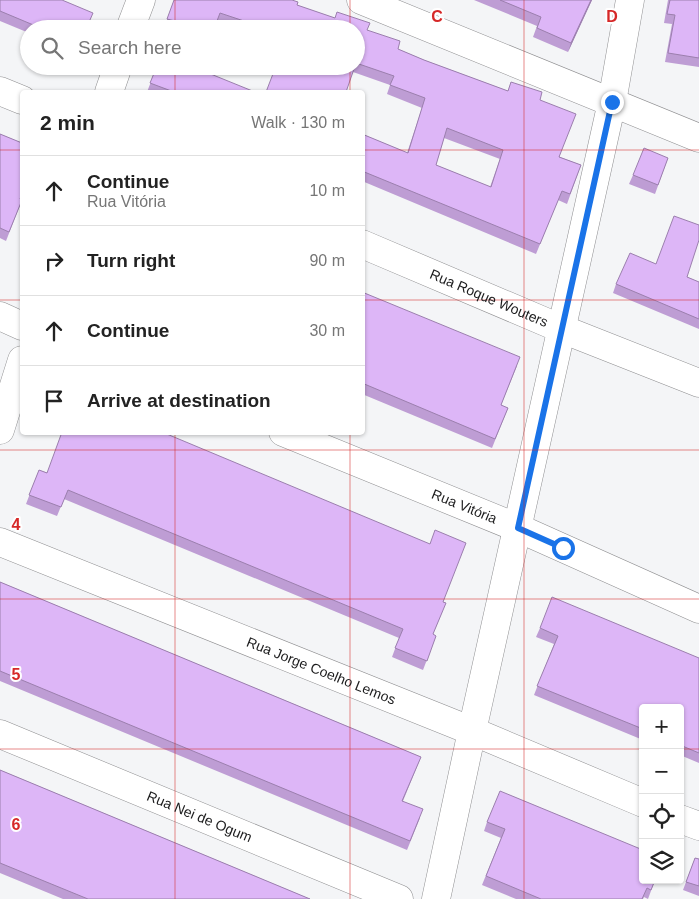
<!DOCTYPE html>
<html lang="en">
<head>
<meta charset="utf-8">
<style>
	:root { --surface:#fff; --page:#f6f6f6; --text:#222; --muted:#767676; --line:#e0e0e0 }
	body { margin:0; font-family:Helvetica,sans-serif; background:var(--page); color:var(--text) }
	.controls { position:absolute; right:15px; bottom:15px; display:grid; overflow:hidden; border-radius:5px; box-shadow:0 1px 4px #0004 }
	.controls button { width:45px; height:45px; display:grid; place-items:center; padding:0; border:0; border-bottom:1px solid var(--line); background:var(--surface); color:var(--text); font:25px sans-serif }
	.stop { position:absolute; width:15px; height:15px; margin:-11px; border:4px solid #1a73e8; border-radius:50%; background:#fff }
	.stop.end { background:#1a73e8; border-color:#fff; box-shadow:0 1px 5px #0008 }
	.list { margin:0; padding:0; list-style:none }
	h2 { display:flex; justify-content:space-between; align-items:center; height:65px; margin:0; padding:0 20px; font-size:21px }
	h2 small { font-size:16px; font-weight:400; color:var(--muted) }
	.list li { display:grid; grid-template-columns:32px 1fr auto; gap:15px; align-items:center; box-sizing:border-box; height:70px; padding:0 20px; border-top:1px solid var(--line) }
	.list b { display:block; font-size:19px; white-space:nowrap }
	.list p { margin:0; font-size:16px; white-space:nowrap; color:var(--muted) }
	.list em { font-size:16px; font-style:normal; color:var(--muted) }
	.icon { flex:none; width:28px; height:28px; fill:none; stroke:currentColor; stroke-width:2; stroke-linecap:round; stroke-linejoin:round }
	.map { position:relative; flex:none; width:699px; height:899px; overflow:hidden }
	.search { position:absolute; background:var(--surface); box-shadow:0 1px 4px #0004; left:20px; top:20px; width:345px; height:55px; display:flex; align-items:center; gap:12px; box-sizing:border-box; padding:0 18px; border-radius:28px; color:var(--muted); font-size:19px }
	.panel { position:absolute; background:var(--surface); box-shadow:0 1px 4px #0004; left:20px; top:90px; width:345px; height:345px; border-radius:5px }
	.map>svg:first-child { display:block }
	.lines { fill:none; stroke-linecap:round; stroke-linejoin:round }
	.minor-casing { stroke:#8f8f91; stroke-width:29 }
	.minor { stroke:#fff; stroke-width:28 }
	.wall { fill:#be9dd4; fill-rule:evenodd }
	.shaded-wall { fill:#9b7fad }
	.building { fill:#ddb6f7; stroke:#9b7fad; fill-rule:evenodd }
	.route { stroke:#1a73e8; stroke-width:6 }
	.grid { fill:none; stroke:#d62828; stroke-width:1; stroke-opacity:0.55 }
	.labels { text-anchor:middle; stroke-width:4; stroke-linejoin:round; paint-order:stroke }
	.street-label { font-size:14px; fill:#1c1c1d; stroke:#fff }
	.grid-label { font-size:16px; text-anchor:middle; font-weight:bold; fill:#d62828; stroke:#fff; stroke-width:4; stroke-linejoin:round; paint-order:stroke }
</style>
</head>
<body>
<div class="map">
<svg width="699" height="899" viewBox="0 0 699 899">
	<rect width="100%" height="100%" fill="#f4f5f7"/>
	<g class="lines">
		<defs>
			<g id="minor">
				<path d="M361,0L699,138"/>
				<path d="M130,29L141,0"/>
				<path d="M0,91L22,100"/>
				<path d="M109,92L118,66"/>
				<path id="s1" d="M362,244L562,329L699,383"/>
				<path d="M0,316L22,326"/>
				<path d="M0,430L22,360"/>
				<path id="s2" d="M283,432L518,528L699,609"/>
				<path id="s3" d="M0,542L472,731L643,803"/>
				<path id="s4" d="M0,734L399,899"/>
				<path d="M680,819L699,826"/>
				<path d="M436,899L472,731L612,102L630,0"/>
			</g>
		</defs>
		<use href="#minor" class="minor-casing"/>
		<use href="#minor" class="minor"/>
	</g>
	<path class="wall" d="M0,0L87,29H29V33L0,21Z
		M174,0L297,5L367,30L398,49L424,60L508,91L511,82L540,100L560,157L581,165L567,204L558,200L536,254L362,181V134L407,153L422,108L387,94L390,85L353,72L276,66H356V29H236L216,22L214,29H166L164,28ZM444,138L500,159L490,187L436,165Z
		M474,0H592L568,52L533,37L537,26Z
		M668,0H699V67L665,62L672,24L664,23Z
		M157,66L255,92H147Z
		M0,134L22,143V194L20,199L22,200L6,241L0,238Z
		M668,158L655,194L629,184L633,175Z
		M687,277L699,282V329L613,293L616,284Z
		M362,292L517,366L501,405L508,408L492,448L362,394Z
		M39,470L443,602L442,612L433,634L436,636L423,670L392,657L399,638L64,499L57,516L26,504Z
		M0,582L421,757L403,801L420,818L407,850L0,681Z
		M540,628L699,658V763L680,755V708H643V740L534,695L554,644L536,637Z
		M0,770L310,899H63L0,873Z
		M487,822L655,880L648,899L644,897L643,899H516L482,885L501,838L484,831Z
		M695,858L699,859V896L683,890Z"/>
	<path class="shaded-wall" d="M591,0H592L568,52L571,43Z"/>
	<path class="building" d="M0,0H62L93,13L86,29H43L0,11Z
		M174,0H292L298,2L297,5L335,18L337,12L370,23L367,30L400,41L398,49L424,60L508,91L511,82L542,92L540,100L576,114L559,157L581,165L570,194L562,191L540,244L362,171V134L408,153L425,98L390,85L394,76L356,63V29H255L256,25L220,13L214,29H172L175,21L167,19ZM447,128L503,150L491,187L436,165Z
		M500,0H591L571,43L537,28L541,17Z
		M670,0H699V58L668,53L675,15L667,14Z
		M157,66H191L255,92H174L150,83Z
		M276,66H355L346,92H266Z
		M0,134L22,143V193L20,199L22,200L9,232L0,228Z
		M644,148L668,158L658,185L633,175Z
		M674,216L699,225V240L687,277L699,282V319L616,284L630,253L656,264Z
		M362,292L520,357L501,405L508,408L495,439L362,383Z
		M62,432H162L430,544L435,530L466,543L443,602L446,603L433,634L436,636L427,661L395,648L403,629L68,490L61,507L29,495L39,470L47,473Z
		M0,582L421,757L402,801L423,809L410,841L0,671Z
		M552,597L699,658V753L680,745V708H643V729L537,686L558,636L540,628Z
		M0,770L310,899H88L0,863Z
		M500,791L643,850V880H655L651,890L647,888L642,899H541L486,876L505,829L487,822Z
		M695,858L699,859V886L686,882Z"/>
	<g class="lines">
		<path class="route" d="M563,548L518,528L612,102"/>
	</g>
	<path class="grid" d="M175,0V29M350,0V29M524,0V899M175,66V92M350,66V92M0,150H22M362,150H699M0,300H22M362,300H699M175,432V899M350,432V899M0,450H699M0,599H699M0,749H643M680,749H699"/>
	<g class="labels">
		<g class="street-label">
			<text dy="5" stroke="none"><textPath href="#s1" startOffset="138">Rua Roque Wouters</textPath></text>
			<text dy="5" stroke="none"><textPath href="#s2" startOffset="196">Rua Vitória</textPath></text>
			<text dy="5" stroke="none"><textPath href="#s3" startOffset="346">Rua Jorge Coelho Lemos</textPath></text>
			<text dy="5" stroke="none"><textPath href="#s4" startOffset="216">Rua Nei de Ogum</textPath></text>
		</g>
	</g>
	<g class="grid-label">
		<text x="437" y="22">C</text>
		<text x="612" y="22">D</text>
		<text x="16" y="530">4</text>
		<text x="16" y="680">5</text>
		<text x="16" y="830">6</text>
	</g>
</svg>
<div class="controls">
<button>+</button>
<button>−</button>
<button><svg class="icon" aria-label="locate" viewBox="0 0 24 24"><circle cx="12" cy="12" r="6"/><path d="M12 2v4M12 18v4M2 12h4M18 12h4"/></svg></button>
<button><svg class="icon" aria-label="layers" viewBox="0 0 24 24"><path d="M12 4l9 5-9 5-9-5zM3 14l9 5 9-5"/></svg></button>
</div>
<div class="stop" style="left:563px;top:548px"></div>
<div class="stop end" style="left:612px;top:102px"></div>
<div class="search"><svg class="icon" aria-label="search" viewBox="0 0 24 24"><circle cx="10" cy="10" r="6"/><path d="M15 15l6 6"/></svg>Search here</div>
<section class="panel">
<h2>2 min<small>Walk · 130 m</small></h2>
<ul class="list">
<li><svg class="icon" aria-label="ahead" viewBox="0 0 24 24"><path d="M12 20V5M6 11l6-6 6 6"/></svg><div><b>Continue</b><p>Rua Vitória</p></div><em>10 m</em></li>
<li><svg class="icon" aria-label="right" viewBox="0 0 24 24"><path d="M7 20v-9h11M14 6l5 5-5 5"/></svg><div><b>Turn right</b></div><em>90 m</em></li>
<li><svg class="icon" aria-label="ahead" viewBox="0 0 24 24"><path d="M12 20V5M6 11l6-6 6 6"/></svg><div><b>Continue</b></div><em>30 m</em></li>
<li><svg class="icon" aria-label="arrive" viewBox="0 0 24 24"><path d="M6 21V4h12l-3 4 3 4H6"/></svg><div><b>Arrive at destination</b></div></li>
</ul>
</section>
</div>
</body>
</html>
